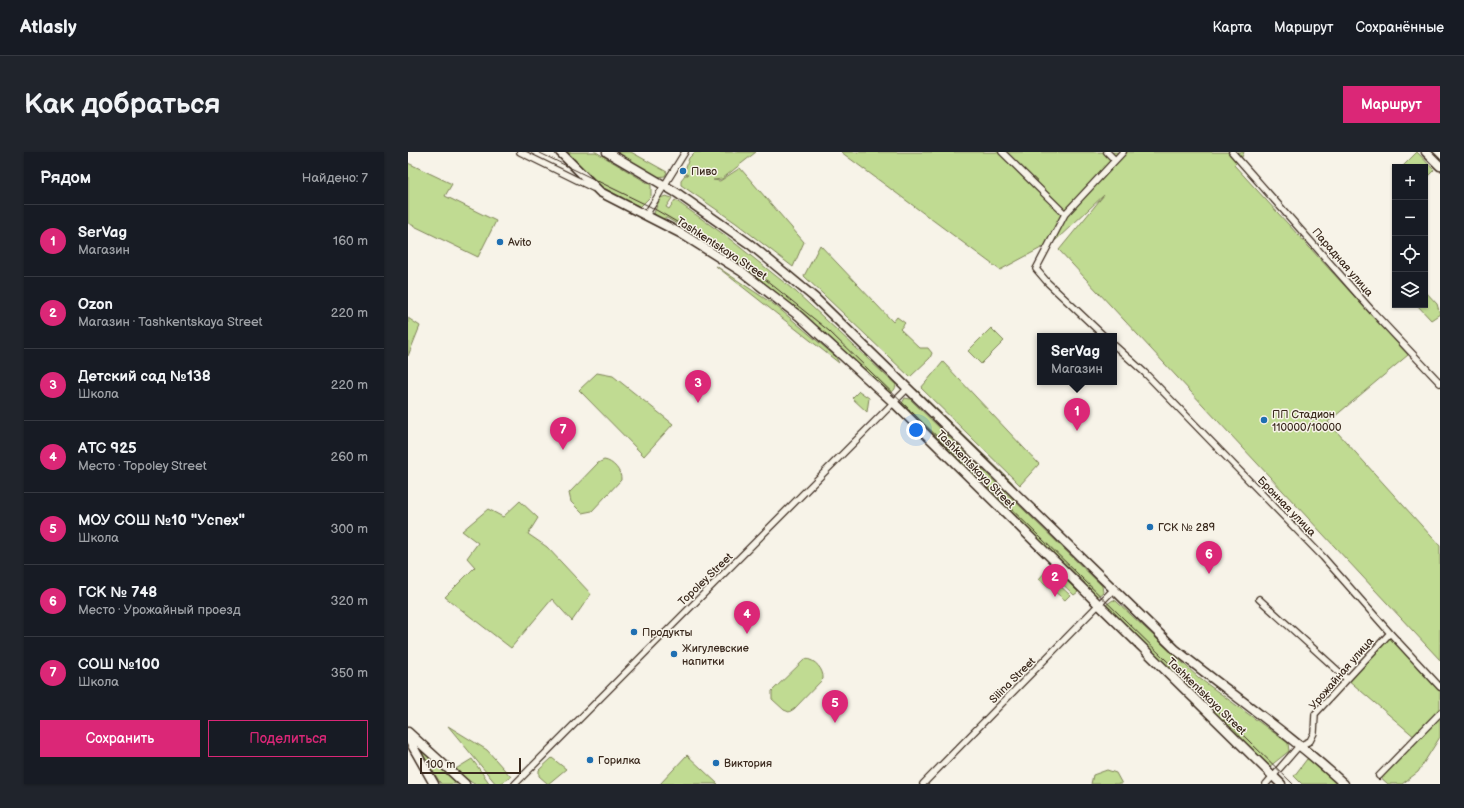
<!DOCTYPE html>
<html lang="ru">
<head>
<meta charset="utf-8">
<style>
	:root { --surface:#171b24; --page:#20242c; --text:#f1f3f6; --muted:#9ea1a6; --line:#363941; --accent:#db2777 }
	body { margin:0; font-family:"Balsamiq Sans",sans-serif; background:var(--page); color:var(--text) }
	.controls { position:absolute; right:12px; top:12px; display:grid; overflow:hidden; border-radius:0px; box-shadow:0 1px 3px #0004 }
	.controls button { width:36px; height:36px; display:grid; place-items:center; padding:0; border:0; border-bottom:1px solid var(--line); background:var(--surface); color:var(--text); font:20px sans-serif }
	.scale { position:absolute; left:12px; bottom:10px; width:101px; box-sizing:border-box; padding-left:4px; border:2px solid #3b2a1e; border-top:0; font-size:11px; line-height:14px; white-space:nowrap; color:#3b2a1e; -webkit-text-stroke:3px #f7f3e8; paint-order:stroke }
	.you { position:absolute; left:508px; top:278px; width:14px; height:14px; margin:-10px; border:3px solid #fff; border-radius:50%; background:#1a73e8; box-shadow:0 0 0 6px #1a73e833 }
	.badge { display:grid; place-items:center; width:26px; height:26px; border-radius:50%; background:var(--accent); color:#fff; font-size:13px; font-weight:700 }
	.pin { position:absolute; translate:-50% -33px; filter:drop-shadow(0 1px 2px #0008) }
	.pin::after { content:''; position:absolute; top:21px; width:14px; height:12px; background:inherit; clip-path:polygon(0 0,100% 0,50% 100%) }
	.popup { position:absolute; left:629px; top:181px; width:80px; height:52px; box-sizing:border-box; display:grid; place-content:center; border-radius:0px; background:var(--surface); filter:drop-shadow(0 1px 3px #0005); font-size:13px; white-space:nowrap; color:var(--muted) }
	.popup b { font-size:15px; color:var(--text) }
	.popup::after { content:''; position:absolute; left:50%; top:100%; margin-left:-8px; border:8px solid transparent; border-top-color:var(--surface) }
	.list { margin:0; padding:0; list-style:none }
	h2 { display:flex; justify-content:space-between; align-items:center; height:52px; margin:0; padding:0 16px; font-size:17px }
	h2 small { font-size:13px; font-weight:400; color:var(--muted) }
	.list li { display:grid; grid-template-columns:26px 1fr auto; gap:12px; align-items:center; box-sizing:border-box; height:72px; padding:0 16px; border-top:1px solid var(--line) }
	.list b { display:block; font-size:15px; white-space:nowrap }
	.list p { margin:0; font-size:13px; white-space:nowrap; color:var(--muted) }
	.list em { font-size:13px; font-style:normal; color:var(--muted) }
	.actions { display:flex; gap:8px; padding:12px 16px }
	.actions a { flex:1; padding:9px 0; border:1px solid var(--accent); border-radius:0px; text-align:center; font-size:14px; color:var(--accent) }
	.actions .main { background:var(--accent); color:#fff }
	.icon { flex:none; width:22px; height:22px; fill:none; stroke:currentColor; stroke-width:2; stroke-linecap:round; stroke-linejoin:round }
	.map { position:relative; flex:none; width:1032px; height:632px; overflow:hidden; border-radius:0px }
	header { display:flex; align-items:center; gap:24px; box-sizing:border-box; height:56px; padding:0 20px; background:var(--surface); border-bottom:1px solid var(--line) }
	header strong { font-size:19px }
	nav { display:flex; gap:22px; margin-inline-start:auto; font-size:14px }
	.intro { display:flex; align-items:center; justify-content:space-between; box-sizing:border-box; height:96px; padding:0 24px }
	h1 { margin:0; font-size:28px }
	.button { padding:10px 18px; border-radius:0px; background:var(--accent); color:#fff; font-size:14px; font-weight:700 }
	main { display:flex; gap:24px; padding:0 24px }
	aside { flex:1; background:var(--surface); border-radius:0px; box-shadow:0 1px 3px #0004 }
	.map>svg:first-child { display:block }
	.green { fill:#c0db92; stroke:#7e8258 }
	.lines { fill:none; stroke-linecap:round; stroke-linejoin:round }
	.street-casing { stroke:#3b2a1e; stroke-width:8 }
	.secondary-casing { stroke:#3b2a1e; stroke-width:11 }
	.street { stroke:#f7f3e8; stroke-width:5.5 }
	.secondary { stroke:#f7f3e8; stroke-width:8 }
	.tram { stroke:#3b2a1e; stroke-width:1 }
	.poi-dot { fill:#1f6fb2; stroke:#f7f3e8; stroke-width:1.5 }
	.labels { text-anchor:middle; stroke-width:3; stroke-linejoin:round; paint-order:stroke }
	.poi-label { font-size:11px; fill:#3b2a1e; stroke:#f7f3e8; text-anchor:start }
	.street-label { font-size:11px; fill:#3b2a1e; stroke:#f7f3e8 }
</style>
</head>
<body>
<header>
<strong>Atlasly</strong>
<nav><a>Карта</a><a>Маршрут</a><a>Сохранённые</a></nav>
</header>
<div class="intro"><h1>Как добраться</h1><a class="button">Маршрут</a></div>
<main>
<aside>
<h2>Рядом<small>Найдено: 7</small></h2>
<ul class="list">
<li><span class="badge">1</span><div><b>SerVag</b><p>Магазин</p></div><em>160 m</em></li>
<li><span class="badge">2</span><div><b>Ozon</b><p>Магазин · Tashkentskaya Street</p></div><em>220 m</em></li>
<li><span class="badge">3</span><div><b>Детский сад №138</b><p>Школа</p></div><em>220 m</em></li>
<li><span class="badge">4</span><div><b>АТС 925</b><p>Место · Topoley Street</p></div><em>260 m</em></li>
<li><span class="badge">5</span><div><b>МОУ СОШ №10 &quot;Успех&quot;</b><p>Школа</p></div><em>300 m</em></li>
<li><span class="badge">6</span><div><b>ГСК № 748</b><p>Место · Урожайный проезд</p></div><em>320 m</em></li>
<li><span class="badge">7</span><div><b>СОШ №100</b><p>Школа</p></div><em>350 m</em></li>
</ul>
<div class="actions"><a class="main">Сохранить</a><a>Поделиться</a></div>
</aside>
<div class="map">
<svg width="1032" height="632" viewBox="0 0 1032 632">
	<rect width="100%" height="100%" fill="#f7f3e8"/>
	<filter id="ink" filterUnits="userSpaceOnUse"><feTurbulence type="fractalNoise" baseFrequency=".025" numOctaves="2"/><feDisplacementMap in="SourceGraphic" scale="8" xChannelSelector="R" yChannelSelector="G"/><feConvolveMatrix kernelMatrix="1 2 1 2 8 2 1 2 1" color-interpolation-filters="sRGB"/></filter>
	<g filter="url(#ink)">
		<path class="green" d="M157,0H188L243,33V44L232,55L192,34Z
			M204,0H223L259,20L257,24L250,25Z
			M287,0H348L314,27L305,28L312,29L332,16L396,90L385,115L328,71L273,33V28L277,23H280L276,21L281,6Z
			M433,0H836L834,5L826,13L1000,203L920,270L1032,394V508L651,98L696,43L648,88L592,118Z
			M1009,0L1026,18L1017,27V15H994Z
			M0,11L44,32L37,44L88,69L70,105L0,71Z
			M258,44L264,46L258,55L261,57L267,48L318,84L388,140L488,233C487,240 483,241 476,242L414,181L290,89L289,84L259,66L251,67L246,61L252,46Z
			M412,93L485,170L489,165L497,171L492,177L512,196H520L524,201L522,206L502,225L396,124Z
			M308,114L368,154L427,204L431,211Z
			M1017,139L1029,152L1032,162L1023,168L1009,153H1017Z
			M0,166L12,174L0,204Z
			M583,176L596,189L573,212L560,199Z
			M535,210L631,312L612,333L513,236Z
			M189,221L205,224L265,272L236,304L171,238Z
			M508,237L604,330L606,334L601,333L508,241Z
			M451,239L461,246L459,260L444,246Z
			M497,246L502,247L694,434L695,440L689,445L676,433L677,431L652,407L637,397L493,253Z
			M196,308C205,309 214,320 213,328L184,359L174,361L163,350L161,341L190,311Z
			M112,349L130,366L120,382L139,395L183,442L164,469L144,447L103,496L37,445L67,415L59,406L70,391L54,379L80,357L95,365Z
			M647,417L670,440L666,443L642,420Z
			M637,420L662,443L657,448L631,427Z
			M705,448L708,449L791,526L880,591L881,599L861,615L698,457L699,452Z
			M982,481L1032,535V585L1010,620L994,632H980L971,624L1008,586L939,527Z
			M397,507C407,507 416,518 415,527L386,557L381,560L376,558L364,547V539Z
			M40,574L79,598L103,625L92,632H88Z
			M8,588L49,632H33L6,589Z
			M279,603L310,632H252Z
			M144,606L158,617L140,632L131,624V618Z
			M64,607L82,632H66L46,618Z
			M899,607L903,608L931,632H894L886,624Z
			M699,618L708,621L714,632H683L685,623Z"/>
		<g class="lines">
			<defs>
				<path id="street" d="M112,0L185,36
					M594,0L657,62
					M699,0L707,8
					M824,0L966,161L1032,231
					M238,63L277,0
					M696,184L640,131L628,117L657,62L715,0
					M706,193L737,221L915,405L982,481L1032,535
					M851,447L939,527
					M971,624L1032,561
					M107,632L500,236
					M515,632L706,437
					M858,632L891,594L902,589L906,581L907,562L982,481"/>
				<path id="secondary" d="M152,0L192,40L274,82L333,119L391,164L485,250L873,632
					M199,0L269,41L343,93L407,146L767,497C823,542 883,583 936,632
					M1018,0L1032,14
					M0,580L57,632
					M0,586L26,632"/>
			</defs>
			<use href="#street" class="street-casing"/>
			<use href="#secondary" class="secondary-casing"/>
			<use href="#street" class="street"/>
			<use href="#secondary" class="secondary"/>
			<path class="tram" d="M130,0L243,55L274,73L347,119L421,179L885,632"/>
		</g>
	</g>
	<g class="poi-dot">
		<circle cx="275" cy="19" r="4"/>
		<circle cx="92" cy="90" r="4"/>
		<circle cx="856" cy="268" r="4"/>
		<circle cx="742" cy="375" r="4"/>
		<circle cx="226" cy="480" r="4"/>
		<circle cx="266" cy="502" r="4"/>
		<circle cx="182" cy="608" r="4"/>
		<circle cx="308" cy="611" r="4"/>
	</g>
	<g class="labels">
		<g class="poi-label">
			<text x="283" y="23">Пиво</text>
			<text x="100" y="94">Avito</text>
			<text x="864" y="266">ПП Стадион<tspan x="864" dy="13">110000/10000</tspan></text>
			<text x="750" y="379">ГСК № 289</text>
			<text x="234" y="484">Продукты</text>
			<text x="274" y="500">Жигулевские<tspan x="274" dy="13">напитки</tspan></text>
			<text x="190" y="612">Горилка</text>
			<text x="316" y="615">Виктория</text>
		</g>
		<g class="street-label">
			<text transform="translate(314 96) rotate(33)" y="4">Tashkentskaya Street</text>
			<text transform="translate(935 110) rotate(49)" y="4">Парадная улица</text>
			<text transform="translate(568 317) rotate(45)" y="4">Tashkentskaya Street</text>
			<text transform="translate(879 354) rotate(46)" y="4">Бронная улица</text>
			<text transform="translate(297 427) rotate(-44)" y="4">Topoley Street</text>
			<text transform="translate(933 521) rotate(-49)" y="4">Урожайная улица</text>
			<text transform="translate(604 528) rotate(-45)" y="4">Silina Street</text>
			<text transform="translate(799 544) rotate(44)" y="4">Tashkentskaya Street</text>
		</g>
	</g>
</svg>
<div class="controls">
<button>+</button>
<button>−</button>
<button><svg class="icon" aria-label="locate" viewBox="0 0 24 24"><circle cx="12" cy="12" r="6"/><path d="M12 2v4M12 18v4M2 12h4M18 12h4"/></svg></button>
<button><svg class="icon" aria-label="layers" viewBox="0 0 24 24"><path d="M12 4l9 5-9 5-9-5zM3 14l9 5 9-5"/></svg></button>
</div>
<div class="scale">100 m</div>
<div class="you"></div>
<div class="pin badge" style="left:669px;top:279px">1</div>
<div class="popup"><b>SerVag</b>Магазин</div>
<div class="pin badge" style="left:647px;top:445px">2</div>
<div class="pin badge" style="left:290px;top:251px">3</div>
<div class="pin badge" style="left:339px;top:482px">4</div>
<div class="pin badge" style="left:427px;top:571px">5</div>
<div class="pin badge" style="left:801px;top:422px">6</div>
<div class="pin badge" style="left:155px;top:298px">7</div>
</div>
</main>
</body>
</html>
